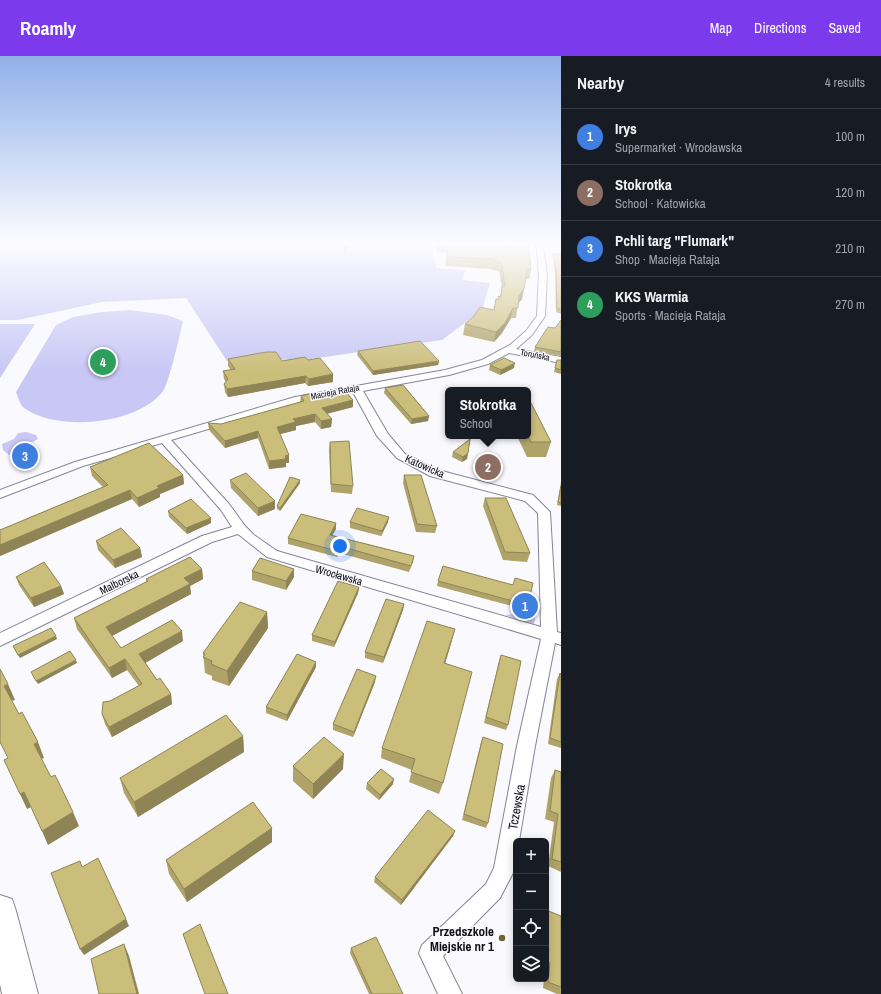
<!DOCTYPE html>
<html lang="en">
<head>
<meta charset="utf-8">
<style>
  body { margin:0; font-family:"Archivo Narrow",sans-serif; background:#242831; color:#f1f3f6 }
  .controls { position:absolute; right:12px; bottom:12px; display:grid; overflow:hidden; border-radius:6px; box-shadow:0 2px 10px #0003 }
  .controls button { width:36px; height:36px; display:grid; place-items:center; padding:0; border:0; border-bottom:1px solid #363941; background:#171b24; color:#f1f3f6; font:20px sans-serif }
  .you { position:absolute; left:340px; top:490px; width:14px; height:14px; margin:-10px; border:3px solid #fff; border-radius:50%; background:#1a73e8; box-shadow:0 0 0 6px #1a73e833 }
  .badge { display:grid; place-items:center; width:26px; height:26px; border-radius:50%; background:#7c3aed; color:#fff; font-size:13px; font-weight:700 }
  .pin { position:absolute; translate:-50% -50%; border:2px solid #fff; box-shadow:0 1px 4px #0006 }
  .popup { position:absolute; left:445px; top:331px; width:86px; height:52px; box-sizing:border-box; display:grid; place-content:center; border-radius:6px; background:#171b24; filter:drop-shadow(0 1px 3px #0005); font-size:13px; white-space:nowrap; color:#9ea1a6 }
  .popup b { font-size:15px; color:#f1f3f6 }
  .popup::after { content:''; position:absolute; left:50%; top:100%; margin-left:-8px; border:8px solid transparent; border-top-color:#171b24 }
  .list { margin:0; padding:0; list-style:none }
  h2 { display:flex; justify-content:space-between; align-items:center; height:52px; margin:0; padding:0 16px; font-size:17px }
  h2 small { font-size:13px; font-weight:400; color:#9ea1a6 }
  .list li { display:grid; grid-template-columns:26px 1fr auto; gap:12px; align-items:center; box-sizing:border-box; height:56px; padding:0 16px; border-top:1px solid #363941 }
  .list b { display:block; font-size:15px; white-space:nowrap }
  .list p { margin:0; font-size:13px; white-space:nowrap; color:#9ea1a6 }
  .list em { font-size:13px; font-style:normal; color:#9ea1a6 }
  .icon { flex:none; width:22px; height:22px; fill:none; stroke:currentColor; stroke-width:2; stroke-linecap:round; stroke-linejoin:round }
  .map { position:relative; flex:none; width:561px; height:938px; overflow:hidden }
  header { display:flex; align-items:center; gap:24px; box-sizing:border-box; height:56px; padding:0 20px; background:#7c3aed; color:#fff }
  header strong { font-size:19px }
  nav { display:flex; gap:22px; margin-inline-start:auto; font-size:14px }
  main { display:flex }
  aside { flex:1; background:#171b24 }
  .map>svg:first-child { display:block }
  .green { fill:#c8c7f5 }
  .lines { fill:none; stroke-linecap:round; stroke-linejoin:round }
  .minor-casing { stroke:#848499; stroke-width:2 }
  .primary-casing { stroke:#848499; stroke-width:2 }
  .minor { fill:#fff; fill-rule:evenodd }
  .primary { fill:#fff; fill-rule:evenodd }
  .wall { fill:#afa369 }
  .shaded-wall { fill:#8e8455 }
  .building { fill:#cbbd7a; stroke:#8e8455 }
  .poi-dot { fill:#706532; stroke:#f9f9fe; stroke-width:1.5 }
  .labels { text-anchor:middle; stroke-width:3; stroke-linejoin:round; paint-order:stroke }
  .far-street-label { font-size:9px; fill:#0e0e16; stroke:#f9f9fe }
  .street-label { font-size:11px; fill:#0e0e16; stroke:#f9f9fe }
  .near-street-label { font-size:13px; fill:#0e0e16; stroke:#f9f9fe }
  .near-poi-label { font-size:13px; font-weight:bold; fill:#0e0e16; stroke:#f9f9fe; text-anchor:end }
</style>
</head>
<body>
<header>
<strong>Roamly</strong>
<nav><a>Map</a><a>Directions</a><a>Saved</a></nav>
</header>
<main>
<div class="map">
<svg width="561" height="938" viewBox="0 0 561 938">
  <rect width="100%" height="100%" fill="#f9f9fe"/>
  <g class="green">
    <path d="M0,186H333V193L432,194L437,212L465,214L463,224L490,227L482,254L442,284L311,303L227,305L186,242L102,246L18,264H0Z"/>
    <path d="M130,254L167,259L183,265C180,278 169,327 163,335C138,369 57,376 24,352C20,349 18,341 16,336L56,269L73,261L102,256Z"/>
    <path d="M0,268H35L0,322Z"/>
    <path d="M26,376L36,379L38,383L31,387L29,393L9,399L3,394L2,388L14,383L18,377Z"/>
    <path d="M533,556L536,557L534,568L505,559Z"/>
  </g>
  <g class="lines">
    <g class="minor-casing">
      <path id="minor" d="M536,186H542L547,218L545,260L532,279L516,293L561,301V307L509,297L488,308L449,319L363,335L388,378L405,398L438,414L533,439L550,456L557,576L561,577V589L555,587L535,690L519,785H516L514,815L500,842L443,900L462,938H438L419,897L422,889L486,828L494,812L517,690L541,583L267,501L238,478L212,486L0,590V577L202,480L232,471L221,454L162,387L83,410L0,442V434L75,406L295,341L445,314L482,304L510,289L526,275L537,260L539,218ZM353,336L377,380L397,402L430,420L525,445L538,457L541,571L277,495L254,479L245,470L229,448L171,384L300,346Z"/>
    </g>
    <g class="primary-casing">
      <path id="primary" d="M0,839L12,843L16,855L38,938H2L0,928Z"/>
    </g>
    <use href="#minor" class="minor"/>
    <use href="#primary" class="primary"/>
  </g>
  <g class="wall">
    <path d="M343,186H391V191H348L345,198Z"/>
    <path d="M433,186H528L531,214L529,223H526L522,243L518,247L516,262H511L502,277L494,286L463,279L465,268L494,254L496,243H498V240H500L502,232L500,220L499,215L492,214V213L445,210L447,197L437,196Z"/>
    <path d="M553,197L561,198V258L556,256L555,218L553,201Z"/>
    <path d="M561,264V300L534,295L535,291L555,272Z"/>
    <path d="M358,295L439,305L438,309L373,319L357,299Z"/>
    <path d="M228,303L282,305L308,304L333,326L308,330L305,327L228,341L225,336L224,328L226,326L224,323L223,315L231,314L228,310Z"/>
    <path d="M557,304H561V318L554,316Z"/>
    <path d="M490,309L514,312L500,319L489,314Z"/>
    <path d="M385,332L429,360L428,365L411,368L384,337Z"/>
    <path d="M301,340L314,343L353,344V351L327,358L332,363L331,371L321,373L315,366L296,370V374L280,378L289,399V407H286V411L269,413L258,382L225,392L209,374L208,367L221,368L300,346Z"/>
    <path d="M517,380H528L551,386L546,401H527Z"/>
    <path d="M330,386L353,430L352,438L331,436L329,394Z"/>
    <path d="M453,396L468,397L467,403L462,406L452,401Z"/>
    <path d="M90,411L183,419L184,428L160,438V441L139,451L132,443L0,500V474L103,431L92,420Z"/>
    <path d="M404,419L437,470L435,477L416,476L403,427Z"/>
    <path d="M230,424L275,453L258,460L231,432Z"/>
    <path d="M561,426V450L557,449Z"/>
    <path d="M300,427L280,455L277,453V450Z"/>
    <path d="M485,442L530,497L527,506L503,504L483,450Z"/>
    <path d="M168,455L211,467L187,478L169,461Z"/>
    <path d="M350,466H388L381,480L350,472Z"/>
    <path d="M336,467V473L332,479L414,500L413,506L409,516L339,497L337,501L288,488V482Z"/>
    <path d="M96,485L140,492L142,501L115,512L98,494Z"/>
    <path d="M202,513L203,523L190,530L191,538L112,580L121,592L183,585L145,606L157,624L171,638L172,648L112,681L105,668L102,658L110,645L139,630L127,614L112,622L77,573L74,562L146,526V523Z"/>
    <path d="M294,513V521L286,534L252,524V515Z"/>
    <path d="M16,521L61,530L64,538L34,551L19,529Z"/>
    <path d="M438,525L528,549L527,554L437,530Z"/>
    <path d="M359,531L358,537L334,591L312,585V579Z"/>
    <path d="M404,548L403,554L383,607L365,602V596Z"/>
    <path d="M267,556L268,572L229,630L212,624V620L205,617L203,597Z"/>
    <path d="M452,584L445,607L443,727L439,738L409,726L412,714L381,702L382,692Z"/>
    <path d="M501,599L508,669L506,674L484,667L499,605Z"/>
    <path d="M316,611L287,665L266,657V651Z"/>
    <path d="M560,617L561,618V692L548,688L557,623Z"/>
    <path d="M375,626L353,681L333,674V668Z"/>
    <path d="M243,680L244,696L138,761L124,737L120,722Z"/>
    <path d="M483,681L488,767L486,772L462,764L481,686Z"/>
    <path d="M293,710L343,713L313,743L293,725Z"/>
    <path d="M555,714L561,716V816L548,810L554,766L545,763L551,722Z"/>
    <path d="M367,727L393,728L379,744L366,733Z"/>
    <path d="M272,772V786L187,846L169,818L166,804Z"/>
    <path d="M455,775L453,780L401,849L374,826L375,821Z"/>
    <path d="M546,854L561,860V938H557L543,932L544,923H546Z"/>
    <path d="M351,892L403,938H369L350,897Z"/>
  </g>
  <g class="shaded-wall">
    <path d="M349,186L348,191L345,198V192Z"/>
    <path d="M524,233L522,243L517,249L519,239Z"/>
    <path d="M513,252L511,262L502,277L494,286L496,276Z"/>
    <path d="M439,305L438,309L373,319V315Z"/>
    <path d="M515,307L514,312L500,319L501,314Z"/>
    <path d="M333,318V326L308,330L309,323Z"/>
    <path d="M306,320L305,327L228,341L227,333Z"/>
    <path d="M353,344V351L321,359L322,352Z"/>
    <path d="M315,358V366L296,370V374L277,379V371L293,363Z"/>
    <path d="M429,360L428,365L411,368L412,363Z"/>
    <path d="M332,363L331,371L321,373V365Z"/>
    <path d="M258,375V382L225,392V385Z"/>
    <path d="M468,397L467,403L462,406L463,401Z"/>
    <path d="M289,399V407H286V411L269,413V405L285,400Z"/>
    <path d="M183,419L184,428L160,438V441L139,451L137,442L157,430Z"/>
    <path d="M300,424V427L280,455V452Z"/>
    <path d="M130,434L132,443L0,500V489Z"/>
    <path d="M275,445V453L258,460V452Z"/>
    <path d="M389,461L388,466L381,480L382,475Z"/>
    <path d="M211,462V467L187,478L186,472Z"/>
    <path d="M336,467V473L329,485L330,479Z"/>
    <path d="M339,490V497L337,501V495Z"/>
    <path d="M140,492L142,501L115,512L113,504Z"/>
    <path d="M202,513L203,523L190,530L191,538L108,582L106,571L184,522Z"/>
    <path d="M294,513V521L286,534V525Z"/>
    <path d="M61,530L64,538L34,551L31,542Z"/>
    <path d="M359,531L358,537L334,591L335,586Z"/>
    <path d="M404,548L403,554L383,607L384,601Z"/>
    <path d="M267,556L268,572L229,630L227,615Z"/>
    <path d="M455,573L452,584L442,618L444,607Z"/>
    <path d="M182,575L183,585L142,609L139,598Z"/>
    <path d="M56,580L57,583L20,602L18,599Z"/>
    <path d="M125,603L127,614L112,622L109,612Z"/>
    <path d="M76,604L77,607L38,628L36,625Z"/>
    <path d="M316,606V611L287,665V659Z"/>
    <path d="M376,620L375,626L353,681L354,676Z"/>
    <path d="M8,628L15,644L11,645L4,630Z"/>
    <path d="M171,638L172,648L112,681L109,671Z"/>
    <path d="M243,680L244,696L138,761L134,746Z"/>
    <path d="M38,686L44,702L41,703L34,688Z"/>
    <path d="M344,698L343,713L313,743V728Z"/>
    <path d="M394,723L393,728L379,744L380,739Z"/>
    <path d="M24,736L31,751L27,753L20,738Z"/>
    <path d="M73,756L79,770L48,789L42,775Z"/>
    <path d="M272,772V786L187,846L184,833Z"/>
    <path d="M455,775L453,780L401,849L402,844Z"/>
    <path d="M126,863L129,870L84,899L80,893Z"/>
    <path d="M124,888L129,900L139,938H137Z"/>
  </g>
  <g class="building">
    <path d="M344,186H348L345,192Z"/>
    <path d="M438,186H528L531,214L527,213L524,233L519,239L518,252H513L505,267L496,276L465,268L474,260L480,251L494,254L496,243H499L498,240L501,241L502,230L505,231L502,210L500,206L494,205V203L447,201L448,188L438,187Z"/>
    <path d="M553,197L561,198V254L557,252L556,215Z"/>
    <path d="M561,264V296L535,291L548,271L555,272Z"/>
    <path d="M420,285L439,305L373,315L358,295Z"/>
    <path d="M266,296H276L282,305L305,301L308,304L320,302L333,318L309,323L306,320L227,333L224,328L228,323L223,315L235,313L228,303Z"/>
    <path d="M504,302L515,307L501,314L490,309Z"/>
    <path d="M557,304H561V314L555,312Z"/>
    <path d="M403,329L429,360L412,363L385,332Z"/>
    <rect x="506" y="333" width="18" height="1"/>
    <path d="M346,336L353,344L322,352L332,363L321,365L315,358L293,363L296,366L277,371L289,399L285,400L286,403L269,405L258,375L225,385L208,367L221,368L304,345L301,340L309,338L314,343Z"/>
    <path d="M528,341L551,386H531L528,380Z"/>
    <path d="M470,383L468,397L463,401L453,396Z"/>
    <path d="M349,385L353,430L331,428L330,386Z"/>
    <path d="M149,387L183,419L157,430L159,432L137,442L130,434L0,489V474L108,429L90,411Z"/>
    <path d="M246,417L275,445L258,452L230,424Z"/>
    <path d="M404,419H421L437,470L417,468Z"/>
    <path d="M290,421L300,424L280,452L277,450Z"/>
    <path d="M561,430V447L558,446Z"/>
    <path d="M485,442H506L530,497L505,496Z"/>
    <path d="M191,443L211,462L186,472L168,455Z"/>
    <path d="M357,452L389,461L382,475L350,466Z"/>
    <path d="M301,458L336,467L330,479L414,500L411,510L339,490L337,495L288,482Z"/>
    <path d="M121,472L140,492L113,504L96,485Z"/>
    <path d="M190,501L202,513L184,522L190,528L106,571L121,592L172,564L182,575L139,598L157,624L160,622L171,638L109,671L102,658L103,646L110,645L142,628L125,603L109,612L74,562L148,525L146,523Z"/>
    <path d="M260,502L294,513L286,525L252,515Z"/>
    <path d="M44,506L61,530L31,542L16,521Z"/>
    <path d="M443,510L513,529L515,522L533,527L528,549L438,525Z"/>
    <path d="M338,525L359,531L335,586L312,579Z"/>
    <path d="M386,543L404,548L384,601L365,596Z"/>
    <path d="M240,546L267,556L227,615L211,608L212,605L203,601L205,598L203,597Z"/>
    <path d="M427,565L455,573L444,607L472,616L443,727L411,716L415,703L382,692Z"/>
    <path d="M51,572L56,580L18,599L13,590Z"/>
    <path d="M70,595L76,604L36,625L31,616Z"/>
    <path d="M297,598L316,606L287,659L266,651Z"/>
    <path d="M501,599L521,605L508,669L486,661Z"/>
    <path d="M0,613L8,628L4,630L19,658L22,656L38,686L34,688L51,721L55,719L73,756L42,775L24,736L20,738L4,704L8,702L0,686Z"/>
    <path d="M357,613L376,620L354,676L333,668Z"/>
    <path d="M560,617L561,618V686L550,682Z"/>
    <path d="M226,659L243,680L134,746L120,722Z"/>
    <path d="M324,681L344,698L313,728L293,710Z"/>
    <path d="M483,681L503,688L488,767L464,758Z"/>
    <path d="M381,713L394,723L380,739L367,727Z"/>
    <path d="M555,714L561,716V806L552,803L558,758L550,755Z"/>
    <path d="M253,746L272,772L184,833L166,804Z"/>
    <path d="M428,754L455,775L402,844L375,821Z"/>
    <path d="M98,802L126,863L80,893L51,817L80,805L82,811Z"/>
    <path d="M546,854L561,860V931L548,926L550,907L546,905Z"/>
    <path d="M200,868L228,938H205L183,878Z"/>
    <path d="M376,881L403,938H372L351,892Z"/>
    <path d="M124,888L137,938H99L91,903Z"/>
  </g>
  <linearGradient id="sky" x2="0" y2="1"><stop stop-color="#91b1e9"/><stop offset="0.59" stop-color="#fcfcff"/><stop offset="1" stop-color="#fcfcff" stop-opacity="0"/></linearGradient>
  <rect width="561" height="317" fill="url(#sky)"/>
  <circle class="poi-dot" cx="502" cy="882" r="4"/>
  <g class="labels">
    <g class="far-street-label">
      <text transform="translate(535 299) rotate(11)" y="3">Toruńska</text>
      <text transform="translate(335 336) rotate(-11)" y="3">Macieja Rataja</text>
    </g>
    <g class="street-label">
      <text transform="translate(425 410) rotate(24)" y="4">Katowicka</text>
      <text transform="translate(339 519) rotate(16)" y="4">Wrocławska</text>
      <text transform="translate(119 526) rotate(-26)" y="4">Malborska</text>
    </g>
    <g class="near-street-label">
      <text transform="translate(516 751) rotate(-80)" y="5">Tczewska</text>
    </g>
    <g class="near-poi-label">
      <text x="494" y="880">Przedszkole<tspan x="494" dy="15">Miejskie nr 1</tspan></text>
    </g>
  </g>
</svg>
<div class="controls">
<button>+</button>
<button>−</button>
<button><svg class="icon" aria-label="locate" viewBox="0 0 24 24"><circle cx="12" cy="12" r="6"/><path d="M12 2v4M12 18v4M2 12h4M18 12h4"/></svg></button>
<button><svg class="icon" aria-label="layers" viewBox="0 0 24 24"><path d="M12 4l9 5-9 5-9-5zM3 14l9 5 9-5"/></svg></button>
</div>
<div class="you"></div>
<div class="pin badge" style="left:525px;top:550px;background:#3f7fe0">1</div>
<div class="pin badge" style="left:488px;top:411px;background:#8d6e63">2</div>
<div class="popup"><b>Stokrotka</b>School</div>
<div class="pin badge" style="left:25px;top:400px;background:#3f7fe0">3</div>
<div class="pin badge" style="left:103px;top:306px;background:#2e9e5b">4</div>
</div>
<aside>
<h2>Nearby<small>4 results</small></h2>
<ul class="list">
<li><span class="badge" style="background:#3f7fe0">1</span><div><b>Irys</b><p>Supermarket · Wrocławska</p></div><em>100 m</em></li>
<li><span class="badge" style="background:#8d6e63">2</span><div><b>Stokrotka</b><p>School · Katowicka</p></div><em>120 m</em></li>
<li><span class="badge" style="background:#3f7fe0">3</span><div><b>Pchli targ &quot;Flumark&quot;</b><p>Shop · Macieja Rataja</p></div><em>210 m</em></li>
<li><span class="badge" style="background:#2e9e5b">4</span><div><b>KKS Warmia</b><p>Sports · Macieja Rataja</p></div><em>270 m</em></li>
</ul>
</aside>
</main>
</body>
</html>
